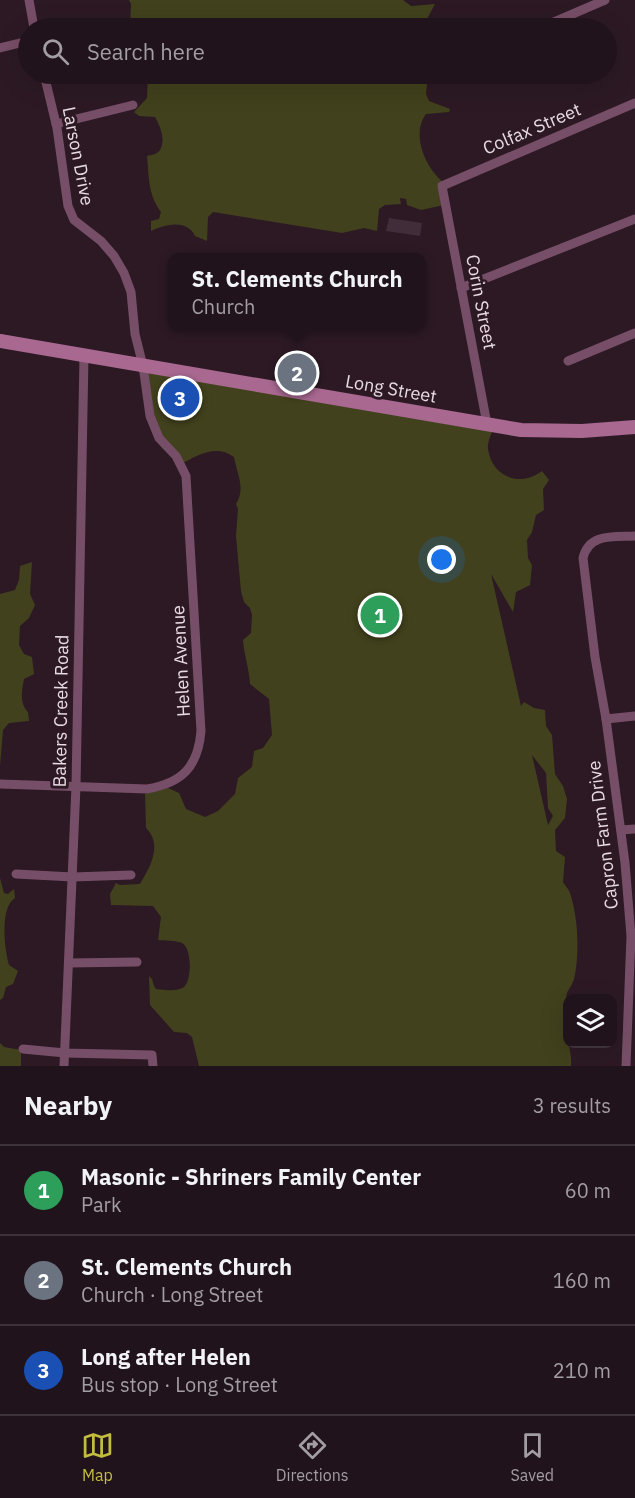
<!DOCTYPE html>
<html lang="en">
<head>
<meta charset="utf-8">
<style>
  body { margin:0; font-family:"IBM Plex Sans",sans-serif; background:#2d2028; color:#f1f3f6 }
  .controls { position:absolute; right:18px; bottom:18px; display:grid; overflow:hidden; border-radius:12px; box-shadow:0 6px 24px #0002 }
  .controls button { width:54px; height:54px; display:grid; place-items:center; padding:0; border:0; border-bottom:2px solid #3e323a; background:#21131b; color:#f1f3f6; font:30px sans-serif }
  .you { position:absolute; left:442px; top:560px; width:21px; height:21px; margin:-15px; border:4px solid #fff; border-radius:50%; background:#1a73e8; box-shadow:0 0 0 9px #1a73e833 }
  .badge { display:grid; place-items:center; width:39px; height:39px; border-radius:50%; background:#c2bd3f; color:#fff; font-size:20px; font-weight:700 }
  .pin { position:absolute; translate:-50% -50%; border:3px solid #fff; box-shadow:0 2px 6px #0006 }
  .popup { position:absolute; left:168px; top:253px; width:258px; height:78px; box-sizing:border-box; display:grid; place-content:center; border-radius:12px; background:#21131b; filter:drop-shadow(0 2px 4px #0005); font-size:20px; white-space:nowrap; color:#a29ea3 }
  .popup b { font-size:22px; color:#f1f3f6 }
  .popup::after { content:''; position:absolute; left:50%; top:100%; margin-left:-12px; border:12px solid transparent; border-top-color:#21131b }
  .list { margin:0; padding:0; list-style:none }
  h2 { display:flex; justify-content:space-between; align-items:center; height:78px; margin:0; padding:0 24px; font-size:26px }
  h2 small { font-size:20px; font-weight:400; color:#a29ea3 }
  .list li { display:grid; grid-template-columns:39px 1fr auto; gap:18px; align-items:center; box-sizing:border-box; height:90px; padding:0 24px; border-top:2px solid #3e323a }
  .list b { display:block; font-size:22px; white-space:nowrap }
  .list p { margin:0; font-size:20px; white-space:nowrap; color:#a29ea3 }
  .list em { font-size:20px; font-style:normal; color:#a29ea3 }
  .icon { flex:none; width:33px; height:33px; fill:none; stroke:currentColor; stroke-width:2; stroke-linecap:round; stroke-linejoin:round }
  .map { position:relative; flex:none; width:635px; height:1066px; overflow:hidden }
  .search { position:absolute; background:#21131b; box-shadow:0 6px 24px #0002; left:18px; right:18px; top:18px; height:66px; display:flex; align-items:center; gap:15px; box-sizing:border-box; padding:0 21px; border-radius:33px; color:#a29ea3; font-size:22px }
  .sheet { height:348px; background:#21131b }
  nav { display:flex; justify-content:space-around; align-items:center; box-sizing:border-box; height:84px; border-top:2px solid #3e323a; background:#21131b; font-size:16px; color:#a29ea3 }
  nav a { display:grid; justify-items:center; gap:3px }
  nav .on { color:#c2bd3f }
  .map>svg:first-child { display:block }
  .green { fill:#42411d; fill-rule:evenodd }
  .building { fill:#412d39 }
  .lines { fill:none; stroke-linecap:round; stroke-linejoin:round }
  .street { stroke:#774e67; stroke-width:9 }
  .secondary { stroke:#a86890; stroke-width:14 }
  .labels { text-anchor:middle; stroke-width:6; stroke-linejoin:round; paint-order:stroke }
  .street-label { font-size:18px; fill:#e9dbe3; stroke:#2c1924 }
</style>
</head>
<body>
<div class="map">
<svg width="635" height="1066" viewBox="0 0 635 1066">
  <rect width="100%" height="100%" fill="#2c1924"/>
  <g class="green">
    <path d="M129,0H403L411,6L435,4L427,19L426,28H130L131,4Z"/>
    <path d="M148,74H430L428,75L426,94L429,101L450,109L449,112L426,114C411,134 425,167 443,182L444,205L421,210L407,205L406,199L400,198L401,204L385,205L379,209L377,231L364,228L342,233L213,212L208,217L207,241L195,236C187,219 165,224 151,231V221L159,219L161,212C148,195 149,177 147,156C151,155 158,154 160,150C166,139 160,126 155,117L139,116L134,112L147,98Z"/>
    <path d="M144,367L494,426C492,433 487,442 488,449C492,477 520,488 542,471L549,480L543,489L544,510L536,515L532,532L527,540L528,558L532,565L530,585L516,592L513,612L491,574L521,706L524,702L534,708L545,710L546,726L552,735L555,774L563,786L567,799L565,818L555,830L556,851L565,857L563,882C565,886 569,889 570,893C578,917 580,954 574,979C572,987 566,990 566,999C566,1013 565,1027 568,1040C569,1048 572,1056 571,1066H199L192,1037L187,1033L174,1032L150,1005L149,976L152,979L154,986L156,989C165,990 177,992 184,987C192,980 192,948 182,943C175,940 165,941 158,940L161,917L153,906L111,905L110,894L116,883L120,885L140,884C150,867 163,845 146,828L145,794L168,788L179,793L186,809L205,817L218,811L235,794L238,778L252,767L254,751L263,748L272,735L269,699L250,684C249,668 244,655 243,640L251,633L252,615L250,608L244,602L241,591L236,536L238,509L236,504C246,488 237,474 234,457C216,444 198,455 181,464L162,448L156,439ZM532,755L546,773L548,808L553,816L548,825Z"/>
    <path d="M32,562L30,594L35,605L29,618L20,626L19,645L24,654L32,657L34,674L24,679C22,690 19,703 28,712L29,721L9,723L3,730L0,766V594L15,590L19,580L20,566Z"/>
    <path d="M0,878L4,893L8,894L14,889L15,898C0,907 4,947 9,965L18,971L13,984L6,987L3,998L0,1000Z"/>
    <path d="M0,1043L4,1047L21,1050V1066H0Z"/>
  </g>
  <path class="building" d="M389,218L422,223L420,236L386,231Z"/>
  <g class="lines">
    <g class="street">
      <path d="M29,0L34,28"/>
      <path d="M540,28L605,0"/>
      <path d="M0,48L28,41"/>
      <path d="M419,79L431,74"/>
      <path d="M56,124L133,105"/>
      <path d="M461,288L635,219"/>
      <path d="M568,361L635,333"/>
      <path d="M487,424L442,186L635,103"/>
      <path d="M606,719L635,716"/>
      <path d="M0,784L147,789C182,783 198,767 201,731L186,476L176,456L159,438L150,416L143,366L135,334L131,292L124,273L114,256L101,241L74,220L68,206L57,128L44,74"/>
      <path d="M621,830L635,829"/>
      <path d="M16,874L73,877L131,875"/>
      <path d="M69,963L137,962"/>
      <path d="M23,1049L65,1053L152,1055L153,1066"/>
      <path d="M64,1066L76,786L84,356"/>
      <path d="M626,1066L631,936L625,863L606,719L595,657L583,558C589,533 613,537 635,536"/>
    </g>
    <path class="secondary" d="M0,341L521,430L582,431L635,427"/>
  </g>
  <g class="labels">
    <g class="street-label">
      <text transform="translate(532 129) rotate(-23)" y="6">Colfax Street</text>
      <text transform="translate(78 156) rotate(79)" y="6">Larson Drive</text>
      <text transform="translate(481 302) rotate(79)" y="6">Corin Street</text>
      <text transform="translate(391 389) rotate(10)" y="6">Long Street</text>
      <text transform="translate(181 661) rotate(-93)" y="6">Helen Avenue</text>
      <text transform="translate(61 711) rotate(-89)" y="6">Bakers Creek Road</text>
      <text transform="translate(603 835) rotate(-97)" y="6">Capron Farm Drive</text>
    </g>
  </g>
</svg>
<div class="controls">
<button><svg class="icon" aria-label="layers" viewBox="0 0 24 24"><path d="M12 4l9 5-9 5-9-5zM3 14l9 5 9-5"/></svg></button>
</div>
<div class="you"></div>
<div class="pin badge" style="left:380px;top:615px;background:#2e9e5b">1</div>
<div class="pin badge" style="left:297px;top:373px;background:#6b7280">2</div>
<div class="popup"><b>St. Clements Church</b>Church</div>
<div class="pin badge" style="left:180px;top:398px;background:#1a4fb4">3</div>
<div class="search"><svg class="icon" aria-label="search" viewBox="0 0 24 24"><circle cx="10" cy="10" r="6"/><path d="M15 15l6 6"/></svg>Search here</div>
</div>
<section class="sheet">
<h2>Nearby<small>3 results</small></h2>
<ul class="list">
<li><span class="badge" style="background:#2e9e5b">1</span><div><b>Masonic - Shriners Family Center</b><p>Park</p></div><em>60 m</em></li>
<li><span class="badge" style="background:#6b7280">2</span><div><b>St. Clements Church</b><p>Church · Long Street</p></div><em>160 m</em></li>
<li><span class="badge" style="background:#1a4fb4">3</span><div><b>Long after Helen</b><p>Bus stop · Long Street</p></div><em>210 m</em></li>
</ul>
</section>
<nav>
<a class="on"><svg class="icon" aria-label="map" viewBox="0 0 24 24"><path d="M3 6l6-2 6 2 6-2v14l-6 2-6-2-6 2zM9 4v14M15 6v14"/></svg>Map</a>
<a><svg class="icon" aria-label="directions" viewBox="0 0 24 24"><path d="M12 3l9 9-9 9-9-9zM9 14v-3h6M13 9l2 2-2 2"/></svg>Directions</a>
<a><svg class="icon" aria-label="saved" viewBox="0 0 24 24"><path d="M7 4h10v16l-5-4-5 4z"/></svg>Saved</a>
</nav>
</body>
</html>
